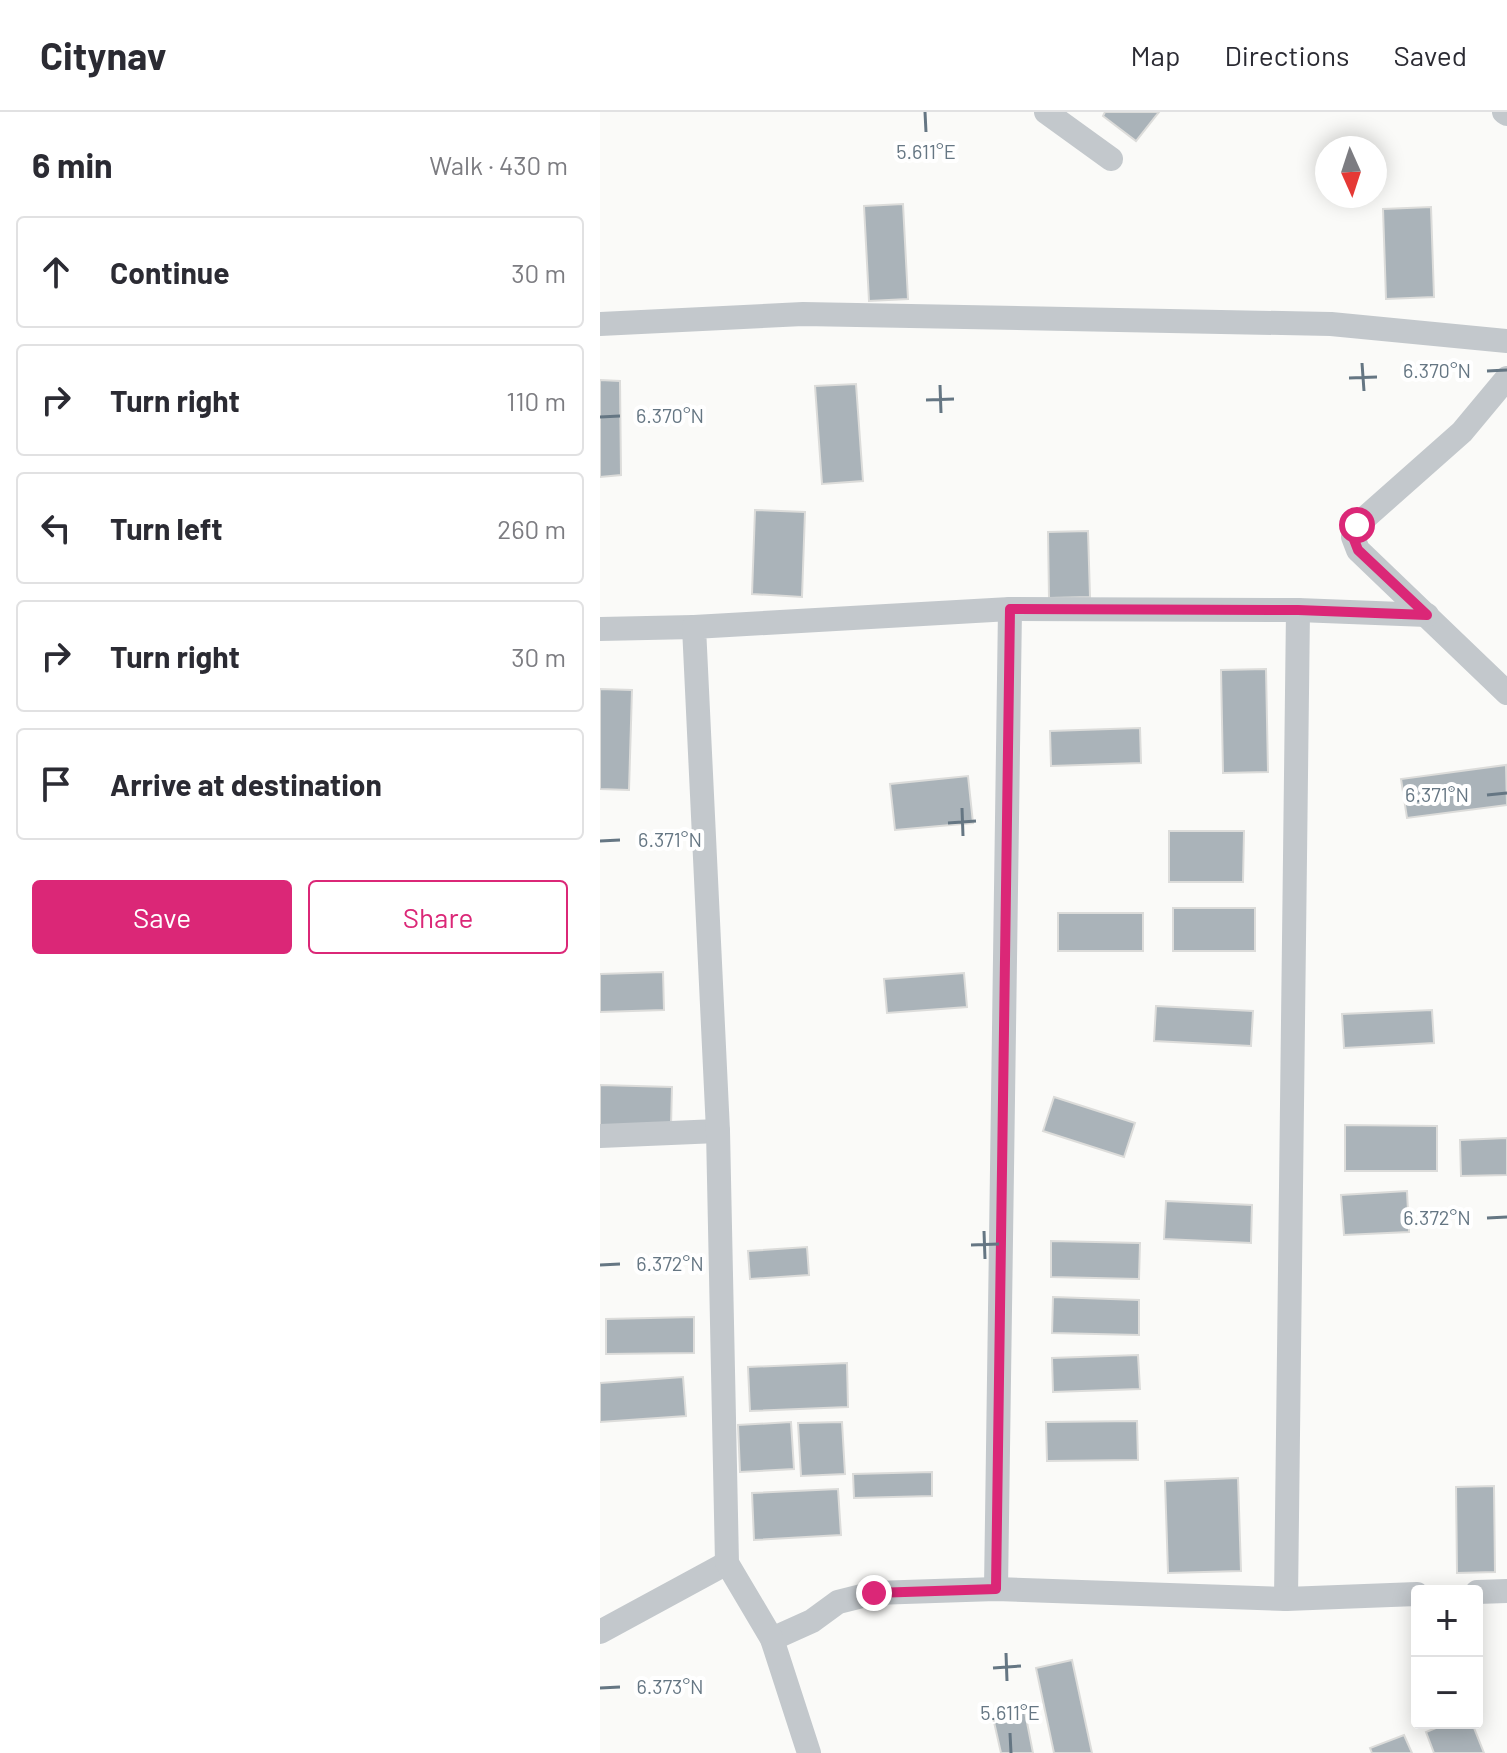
<!DOCTYPE html>
<html lang="en">
<head>
<meta charset="utf-8">
<style>
  body { margin:0; font-family:Barlow,sans-serif; background:#f2f2f3; color:#2b2b33 }
  .controls { position:absolute; right:24px; bottom:24px; display:grid; overflow:hidden; border-radius:8px; box-shadow:0 4px 20px #0003 }
  .controls button { width:72px; height:72px; display:grid; place-items:center; padding:0; border:0; border-bottom:2px solid #e1e1e2; background:#fff; color:#2b2b33; font:40px sans-serif }
  .compass { position:absolute; left:715px; top:24px; width:72px; height:72px; border-radius:50%; background:#fff; box-shadow:0 4px 20px #0003; rotate:177deg }
  .stop { position:absolute; width:24px; height:24px; margin:-18px; border:6px solid #db2777; border-radius:50%; background:#fff }
  .stop.end { background:#db2777; border-color:#fff; box-shadow:0 2px 8px #0008 }
  .list { margin:0; padding:0; list-style:none }
  h2 { display:flex; justify-content:space-between; align-items:center; height:104px; margin:0; padding:0 32px; font-size:34px }
  h2 small { font-size:26px; font-weight:400; color:#7c7c81 }
  .list li { display:grid; grid-template-columns:52px 1fr auto; gap:24px; align-items:center; box-sizing:border-box; height:112px; margin:0 16px 16px; padding:0 16px; border:2px solid #e1e1e2; border-radius:8px }
  .list b { display:block; font-size:30px; white-space:nowrap }
  .list em { font-size:26px; font-style:normal; color:#7c7c81 }
  .actions { display:flex; gap:16px; padding:24px 32px }
  .actions a { flex:1; padding:18px 0; border:2px solid #db2777; border-radius:8px; text-align:center; font-size:28px; color:#db2777 }
  .actions .main { background:#db2777; color:#fff }
  .icon { flex:none; width:44px; height:44px; fill:none; stroke:currentColor; stroke-width:2; stroke-linecap:round; stroke-linejoin:round }
  .map { position:relative; flex:none; width:907px; height:1641px; overflow:hidden }
  header { display:flex; align-items:center; gap:48px; box-sizing:border-box; height:112px; padding:0 40px; background:#fff; border-bottom:2px solid #e1e1e2 }
  header strong { font-size:38px }
  nav { display:flex; gap:44px; margin-inline-start:auto; font-size:28px }
  main { display:flex }
  aside { flex:1; background:#fff }
  .map>svg:first-child { display:block }
  .building { fill:#aab3b9; stroke:#dcdcda; stroke-width:2 }
  .lines { fill:none; stroke-linecap:round; stroke-linejoin:round }
  .street { stroke:#c3c8cc; stroke-width:24 }
  .route { stroke:#db2777; stroke-width:10 }
  .ticks { fill:none; stroke:#657683; stroke-width:3 }
  .ticks-label { font-size:20px; text-anchor:middle; fill:#657683; stroke:#fff; stroke-width:8; stroke-linejoin:round; paint-order:stroke }
</style>
</head>
<body>
<header>
<strong>Citynav</strong>
<nav><a>Map</a><a>Directions</a><a>Saved</a></nav>
</header>
<main>
<aside>
<h2>6 min<small>Walk · 430 m</small></h2>
<ul class="list">
<li><svg class="icon" aria-label="ahead" viewBox="0 0 24 24"><path d="M12 20V5M6 11l6-6 6 6"/></svg><div><b>Continue</b></div><em>30 m</em></li>
<li><svg class="icon" aria-label="right" viewBox="0 0 24 24"><path d="M7 20v-9h11M14 6l5 5-5 5"/></svg><div><b>Turn right</b></div><em>110 m</em></li>
<li><svg class="icon" aria-label="left" viewBox="0 0 24 24"><path d="M17 20v-9H6M10 6l-5 5 5 5"/></svg><div><b>Turn left</b></div><em>260 m</em></li>
<li><svg class="icon" aria-label="right" viewBox="0 0 24 24"><path d="M7 20v-9h11M14 6l5 5-5 5"/></svg><div><b>Turn right</b></div><em>30 m</em></li>
<li><svg class="icon" aria-label="arrive" viewBox="0 0 24 24"><path d="M6 21V4h12l-3 4 3 4H6"/></svg><div><b>Arrive at destination</b></div></li>
</ul>
<div class="actions"><a class="main">Save</a><a>Share</a></div>
</aside>
<div class="map">
<svg width="907" height="1641" viewBox="0 0 907 1641">
  <rect width="100%" height="100%" fill="#fafaf8"/>
  <g class="building">
    <path d="M505,0H559L536,29L503,4Z"/>
    <path d="M303,92L308,187L269,189L264,94Z"/>
    <path d="M831,95L834,185L786,187L783,97Z"/>
    <path d="M0,268L20,269L21,363L0,365Z"/>
    <path d="M256,272L263,369L222,372L215,274Z"/>
    <path d="M155,398L205,400L202,485L152,482Z"/>
    <path d="M488,419L490,485L449,486L448,420Z"/>
    <path d="M666,557L668,660L623,661L621,558Z"/>
    <path d="M0,577L32,578L29,678L0,677Z"/>
    <path d="M540,616L541,651L451,654L450,619Z"/>
    <path d="M906,653L907,693L807,706L801,667Z"/>
    <path d="M368,664L373,711L295,718L290,672Z"/>
    <path d="M569,719H644L643,770H569Z"/>
    <rect x="573" y="796" width="82" height="43"/>
    <rect x="458" y="801" width="85" height="38"/>
    <path d="M63,860L64,898L0,900V862Z"/>
    <path d="M364,861L367,895L287,901L284,867Z"/>
    <path d="M556,894L653,899L651,934L554,929Z"/>
    <path d="M832,898L834,931L744,936L742,902Z"/>
    <path d="M0,973L72,975L71,1015L0,1013Z"/>
    <path d="M454,985L535,1011L524,1045L443,1019Z"/>
    <path d="M745,1013L837,1014V1059H745Z"/>
    <path d="M907,1026V1063L861,1064L860,1028Z"/>
    <path d="M807,1079L809,1120L744,1123L741,1083Z"/>
    <path d="M566,1089L652,1093L651,1131L564,1127Z"/>
    <path d="M451,1129L540,1131L539,1167L451,1165Z"/>
    <path d="M207,1135L209,1163L150,1167L148,1139Z"/>
    <path d="M453,1185L539,1188V1223L452,1221Z"/>
    <path d="M94,1205V1241L6,1242V1207Z"/>
    <path d="M538,1243L540,1277L453,1280L452,1246Z"/>
    <path d="M247,1251L248,1295L150,1299L148,1255Z"/>
    <path d="M83,1265L86,1304L0,1310V1271Z"/>
    <path d="M537,1309L538,1348L447,1349L446,1310Z"/>
    <path d="M191,1310L194,1357L140,1360L138,1313Z"/>
    <path d="M242,1310L245,1362L201,1364L198,1311Z"/>
    <path d="M332,1360V1384L254,1386L253,1362Z"/>
    <path d="M638,1366L641,1459L568,1461L565,1369Z"/>
    <path d="M894,1374L895,1460L857,1461L856,1375Z"/>
    <path d="M238,1377L241,1423L154,1428L152,1381Z"/>
    <path d="M472,1548L492,1641H454L436,1556Z"/>
    <path d="M424,1595L433,1641H401L392,1601Z"/>
    <path d="M848,1611H872L884,1641H834L826,1620Z"/>
    <path d="M804,1623L812,1641H772L770,1636Z"/>
  </g>
  <g class="lines">
    <g class="street">
      <path d="M446,0L511,47"/>
      <path d="M904,0L907,2"/>
      <path d="M0,212L203,202L731,212L907,229"/>
      <path d="M907,266L862,320L757,413L753,425L758,438L907,581"/>
      <path d="M0,517L94,515"/>
      <path d="M0,1024L118,1019"/>
      <path d="M396,1477L410,497"/>
      <path d="M877,1480L907,1479"/>
      <path d="M686,1487L698,498L827,503"/>
      <path d="M0,1520L127,1451"/>
      <path d="M172,1527L212,1509L238,1490L274,1481L396,1477L686,1487L817,1482"/>
      <path d="M209,1641L172,1527L127,1451L118,1019L94,515L410,497L698,498"/>
    </g>
  </g>
  <g class="lines">
    <path class="route" d="M274,1481L396,1477L410,497L698,498L827,503L758,438L753,425L757,413"/>
  </g>
  <path class="ticks" d="M325,0L326,20M762,251L764,279M887,259L907,258M749,266L777,265M340,273L341,301M326,288L354,287M0,305L20,304M887,683L907,681M362,696L363,724M348,711L376,709M0,729L20,728M887,1106L907,1105M384,1119L385,1147M371,1133L399,1132M0,1153L20,1152M406,1541L407,1569M393,1556L421,1554M0,1576L20,1575M410,1621L411,1641"/>
  <g class="ticks-label">
    <text x="326" y="47">5.611°E</text>
    <text x="837" y="266">6.370°N</text>
    <text x="70" y="311">6.370°N</text>
    <text x="837" y="690">6.371°N</text>
    <text x="70" y="735">6.371°N</text>
    <text x="837" y="1113">6.372°N</text>
    <text x="70" y="1159">6.372°N</text>
    <text x="70" y="1582">6.373°N</text>
    <text x="410" y="1608">5.611°E</text>
  </g>
</svg>
<div class="controls">
<button>+</button>
<button>−</button>
</div>
<svg class="compass" viewBox="-18 -18 36 36"><path d="M0-13l5 13h-10z" fill="#e53935"/><path d="M0 13l5-13h-10z" fill="#7c7c81"/></svg>
<div class="stop" style="left:757px;top:413px"></div>
<div class="stop end" style="left:274px;top:1481px"></div>
</div>
</main>
</body>
</html>
